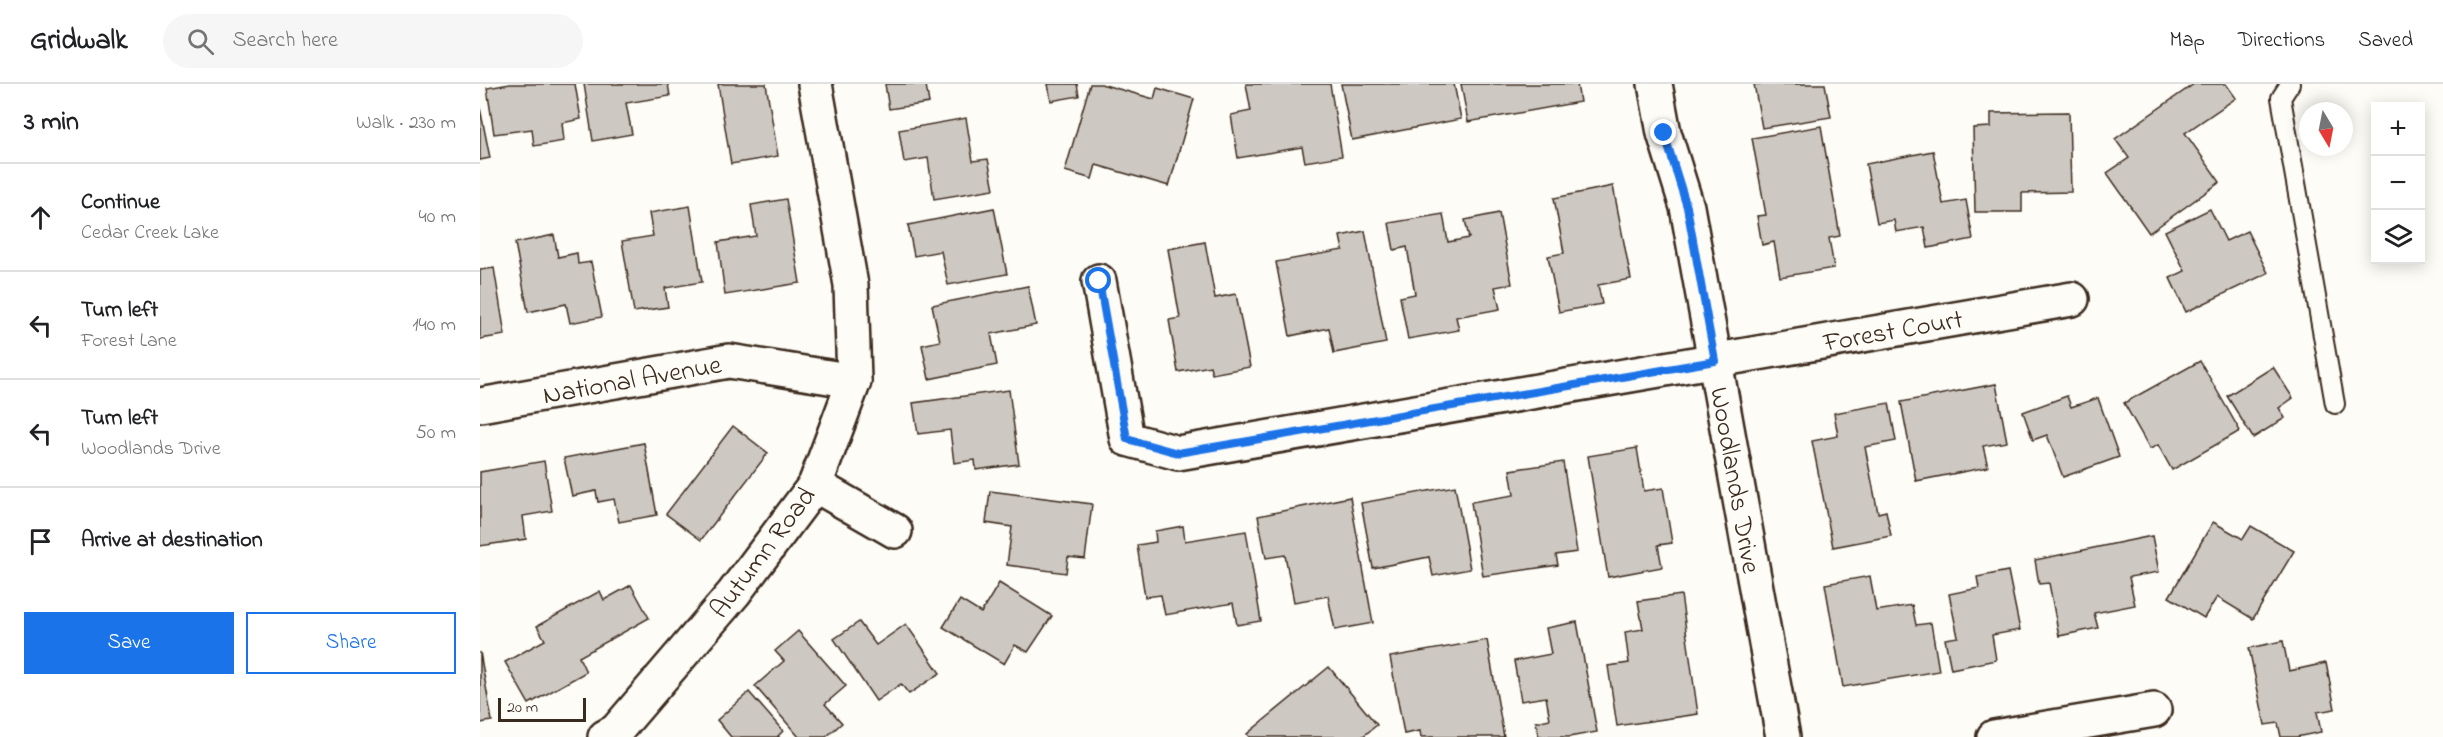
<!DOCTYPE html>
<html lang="en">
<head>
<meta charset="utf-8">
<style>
  body { margin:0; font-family:"Indie Flower",sans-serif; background:#f6f6f6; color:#202124 }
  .controls { position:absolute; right:18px; top:18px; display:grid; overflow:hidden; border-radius:0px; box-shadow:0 3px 15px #0003 }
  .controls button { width:54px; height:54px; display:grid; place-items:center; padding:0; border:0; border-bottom:2px solid #e0e0e0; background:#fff; color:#202124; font:30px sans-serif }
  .compass { position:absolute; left:1819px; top:18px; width:54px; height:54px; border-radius:50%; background:#fff; box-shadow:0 3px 15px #0003; rotate:170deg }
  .scale { position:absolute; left:18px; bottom:15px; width:88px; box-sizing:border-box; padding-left:6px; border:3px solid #3b2a1e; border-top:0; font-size:16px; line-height:21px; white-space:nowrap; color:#3b2a1e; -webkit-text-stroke:4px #fdfcf7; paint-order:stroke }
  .stop { position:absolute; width:18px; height:18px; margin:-14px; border:4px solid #1a73e8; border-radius:50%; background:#fff }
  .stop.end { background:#1a73e8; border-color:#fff; box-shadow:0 2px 6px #0008 }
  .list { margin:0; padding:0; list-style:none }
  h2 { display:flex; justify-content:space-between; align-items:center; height:78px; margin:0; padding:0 24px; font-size:26px }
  h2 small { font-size:20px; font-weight:400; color:#757577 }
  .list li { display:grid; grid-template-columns:39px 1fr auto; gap:18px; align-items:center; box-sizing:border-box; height:108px; padding:0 24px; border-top:2px solid #e0e0e0 }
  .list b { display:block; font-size:22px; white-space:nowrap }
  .list p { margin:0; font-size:20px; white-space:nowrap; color:#757577 }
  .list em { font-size:20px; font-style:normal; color:#757577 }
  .actions { display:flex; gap:12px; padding:18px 24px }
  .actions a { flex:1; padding:14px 0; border:2px solid #1a73e8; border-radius:0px; text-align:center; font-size:21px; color:#1a73e8 }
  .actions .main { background:#1a73e8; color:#fff }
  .icon { flex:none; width:33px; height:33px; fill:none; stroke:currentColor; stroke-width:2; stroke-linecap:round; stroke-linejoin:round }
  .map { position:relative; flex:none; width:1963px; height:653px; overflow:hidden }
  header { display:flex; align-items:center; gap:36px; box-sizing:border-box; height:84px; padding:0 30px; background:#fff; border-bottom:2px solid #e0e0e0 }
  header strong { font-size:28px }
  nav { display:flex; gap:33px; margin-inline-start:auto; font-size:21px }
  .search { width:420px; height:54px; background:#f6f6f6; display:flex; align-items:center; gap:15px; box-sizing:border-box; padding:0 21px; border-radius:33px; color:#757577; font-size:22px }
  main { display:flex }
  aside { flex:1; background:#fff }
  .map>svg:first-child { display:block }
  .building { fill:#cdc8c2; stroke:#3b2a1e; stroke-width:1.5 }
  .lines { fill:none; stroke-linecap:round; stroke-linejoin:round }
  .service-casing { stroke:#3b2a1e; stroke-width:22 }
  .minor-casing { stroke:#3b2a1e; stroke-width:38 }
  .service { stroke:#fdfcf7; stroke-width:18 }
  .minor { stroke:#fdfcf7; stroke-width:33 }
  .route { stroke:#1a73e8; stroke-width:8 }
  .labels { text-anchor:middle; stroke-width:5; stroke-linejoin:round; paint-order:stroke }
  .street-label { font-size:27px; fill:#3b2a1e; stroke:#fdfcf7 }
</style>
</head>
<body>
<header>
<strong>Gridwalk</strong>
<div class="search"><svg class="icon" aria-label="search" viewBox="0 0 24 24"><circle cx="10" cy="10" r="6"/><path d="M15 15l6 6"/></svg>Search here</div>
<nav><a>Map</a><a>Directions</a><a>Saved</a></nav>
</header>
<main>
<aside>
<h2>3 min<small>Walk · 230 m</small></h2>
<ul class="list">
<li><svg class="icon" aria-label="ahead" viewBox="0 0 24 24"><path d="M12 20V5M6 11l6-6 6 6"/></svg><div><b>Continue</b><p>Cedar Creek Lake</p></div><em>40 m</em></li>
<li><svg class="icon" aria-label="left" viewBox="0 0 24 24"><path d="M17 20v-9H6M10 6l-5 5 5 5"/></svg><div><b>Turn left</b><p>Forest Lane</p></div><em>140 m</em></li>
<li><svg class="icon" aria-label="left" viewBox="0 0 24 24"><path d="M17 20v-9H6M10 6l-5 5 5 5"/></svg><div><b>Turn left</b><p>Woodlands Drive</p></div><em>50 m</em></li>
<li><svg class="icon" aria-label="arrive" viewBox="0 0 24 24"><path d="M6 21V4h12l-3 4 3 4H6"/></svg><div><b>Arrive at destination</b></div></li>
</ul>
<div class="actions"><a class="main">Save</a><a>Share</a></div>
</aside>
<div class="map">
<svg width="1963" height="653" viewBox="0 0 1963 653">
  <rect width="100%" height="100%" fill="#fdfcf7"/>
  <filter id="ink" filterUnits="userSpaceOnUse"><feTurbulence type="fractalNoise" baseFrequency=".0167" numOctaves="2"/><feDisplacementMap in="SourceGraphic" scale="12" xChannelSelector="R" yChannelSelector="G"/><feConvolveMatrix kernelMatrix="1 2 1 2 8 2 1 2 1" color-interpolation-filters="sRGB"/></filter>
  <g filter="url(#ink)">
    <g class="building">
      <path d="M30,0H95L101,35L82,39L84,57L54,62L52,45L14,50L7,4Z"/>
      <path d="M104,0H188L190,12L146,19L152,50L113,57Z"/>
      <path d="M238,0H286L298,72L251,80Z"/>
      <path d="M405,0H452L446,1L449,19L409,25Z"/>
      <path d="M568,0H597L599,12L571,17Z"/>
      <path d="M610,0H621L674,15L677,4L714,15L689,102L616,81L612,95L585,87Z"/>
      <path d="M766,0H850L862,72L825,78L822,63L758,74L751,31L771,27Z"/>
      <path d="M861,0H974L981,35L872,56Z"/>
      <path d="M981,0H1097L1100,18L988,38Z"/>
      <path d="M1274,0H1345L1351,33L1282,44Z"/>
      <path d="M1714,0H1746L1756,14L1705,49L1740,98L1669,149L1627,89L1649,74L1635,55Z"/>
      <path d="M0,24L10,74L0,76Z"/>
      <path d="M1589,28L1591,108L1542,109V128H1495L1493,44L1511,43V29Z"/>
      <path d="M486,34L493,77L508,75L514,105L454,115L448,74L424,78L419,46Z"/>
      <path d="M1341,42L1360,152L1349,154L1354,184L1300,193L1294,158L1282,161L1277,132L1286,131L1272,54Z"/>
      <path d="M1453,67L1463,120L1486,116L1493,155L1448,164L1444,143L1416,148L1414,136L1397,139L1386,80Z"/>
      <path d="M1133,102L1151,195L1118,201L1122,220L1079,228L1068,172L1084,169L1074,114Z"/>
      <path d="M306,115L320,199L245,211L238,158L276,152L271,121Z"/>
      <path d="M210,122L222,198L185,204L188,223L154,228L142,157L173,152L169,129Z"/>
      <path d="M514,124L527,190L468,201L461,167L434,172L428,141Z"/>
      <path d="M1730,125L1746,157L1767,147L1788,189L1706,228L1690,194L1705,187L1685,147Z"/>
      <path d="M1019,129L1032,200L1015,203L1020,225L976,233L979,246L928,255L920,213L935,210L927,163L914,166L909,139L963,130L968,158L989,154L985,136Z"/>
      <path d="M885,147L906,259L854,269L849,244L810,252L796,178L863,166L860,152Z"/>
      <path d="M74,151L78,173L97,169L98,180L111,178L122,233L90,239L86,220L48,228L35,159Z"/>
      <path d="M725,158L735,214L756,210L770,283L732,290L730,282L698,288L689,236L700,234L688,165Z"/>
      <path d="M14,184L25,251L0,255V186Z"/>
      <path d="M548,202L556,241L511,250L517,281L449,295L442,261L460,257L452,221Z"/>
      <path d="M1720,277L1760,347L1692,386L1678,361L1670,365L1644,319Z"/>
      <path d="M1793,283L1813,314L1799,324L1805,334L1773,354L1747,312Z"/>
      <path d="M1516,300L1527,358L1503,362L1508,383L1436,397L1421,318Z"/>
      <path d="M529,306L539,380L496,386L495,376L474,379L470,346L438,350L433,319Z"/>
      <path d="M1587,312L1591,323L1618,314L1639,373L1583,393L1567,351L1553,356L1543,328Z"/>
      <path d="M1409,319L1416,357L1385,363L1398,429L1406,427L1411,452L1353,463L1332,357L1358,352L1354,329Z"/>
      <path d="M253,342L288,369L221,456L186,430Z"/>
      <path d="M164,359L177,431L139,438L134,415L118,418L116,407L92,412L84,374Z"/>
      <path d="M1157,364L1164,407L1183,404L1192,459L1178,461L1182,483L1128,493L1108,372Z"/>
      <path d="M64,377L72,427L43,432L46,455L0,462V388Z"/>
      <path d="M1083,378L1097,468L1076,471L1078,481L1003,492L991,418L1034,411L1030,386Z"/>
      <path d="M975,402L990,485L953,492L949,473L893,484L881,419Z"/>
      <path d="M510,407L612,420L605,475L588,473L586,489L527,481L532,443L506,439Z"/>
      <path d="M870,413L893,539L855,546L848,512L814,518L805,471L786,474L778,432Z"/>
      <path d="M1733,438L1763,455L1771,442L1814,467L1773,535L1737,513L1724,534L1689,513Z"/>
      <path d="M703,442L705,457L766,447L781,537L757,541L753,519L685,531L681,511L665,513L657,461L676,458L675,447Z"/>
      <path d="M1672,452L1679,488L1649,493L1655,521L1614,529L1618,544L1579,552L1569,499L1559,500L1555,476Z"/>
      <path d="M1528,487L1540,546L1512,551L1516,576L1471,585L1465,555L1478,553L1469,510L1499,504L1497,493Z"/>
      <path d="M1390,492L1396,527L1432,521L1436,541L1451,539L1459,587L1363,603L1345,500Z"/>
      <path d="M519,499L572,532L548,568L535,561L524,580L463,543L480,516L501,529Z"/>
      <path d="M151,501L169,534L99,573L106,588L49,620L25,578L65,556L57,542L120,507L124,516Z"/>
      <path d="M1201,511L1218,630L1137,642L1128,582L1149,579L1145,548L1163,545L1158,517Z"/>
      <path d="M379,538L396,561L426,540L460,589L429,610L421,600L396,617L354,555Z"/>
      <path d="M1097,538L1117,648L1089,653H1059L1056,638L1070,635L1066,613L1041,617L1034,577L1071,570L1066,544Z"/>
      <path d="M318,547L366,602L345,620L362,639L346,653H319L275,602L304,577L295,567Z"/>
      <path d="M1007,556L1024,653H941L940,647L924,650L910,573Z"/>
      <path d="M1803,557L1809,587L1846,579L1855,625L1837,628L1841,648L1816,653H1801L1798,639L1785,641L1769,564Z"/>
      <path d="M0,568L12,637L0,639Z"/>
      <path d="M849,583L897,641L882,653H769L767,650Z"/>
      <path d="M269,608L303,647L298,652L299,653H251L237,636Z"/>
    </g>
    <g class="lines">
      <g class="service-casing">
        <path id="service" d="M1810,0L1801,14L1855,320"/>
      </g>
      <g class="minor-casing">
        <g id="minor">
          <path d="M1175,0L1184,49L1207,123L1303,653"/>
          <path d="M619,197L647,355L698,369L1592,215"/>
          <path d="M0,321L249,277L374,297"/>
          <path d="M335,401L415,447"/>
          <path d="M125,653L136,647L254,509L335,401L374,297L371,201L335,0"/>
          <path d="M1514,653L1674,626"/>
        </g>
      </g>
      <use href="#service" class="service"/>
      <use href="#minor" class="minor"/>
    </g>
  </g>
  <g class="lines" filter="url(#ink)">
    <path class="route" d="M619,197L647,355L698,369L1235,277L1207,123L1184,49"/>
  </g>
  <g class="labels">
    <g class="street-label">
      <text transform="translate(1413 246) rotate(-10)" y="9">Forest Court</text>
      <text transform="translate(152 295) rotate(-10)" y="9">National Avenue</text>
      <text transform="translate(1256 396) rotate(80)" y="9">Woodlands Drive</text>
      <text transform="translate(282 468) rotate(-53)" y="9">Autumn Road</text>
    </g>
  </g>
</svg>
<div class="controls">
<button>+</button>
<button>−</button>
<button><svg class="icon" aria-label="layers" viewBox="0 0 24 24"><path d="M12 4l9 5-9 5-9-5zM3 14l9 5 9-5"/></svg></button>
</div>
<svg class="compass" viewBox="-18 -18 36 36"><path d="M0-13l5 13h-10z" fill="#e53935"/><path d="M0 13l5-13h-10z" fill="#757577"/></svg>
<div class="scale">20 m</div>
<div class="stop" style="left:619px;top:197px"></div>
<div class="stop end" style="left:1184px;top:49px"></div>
</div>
</main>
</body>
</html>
